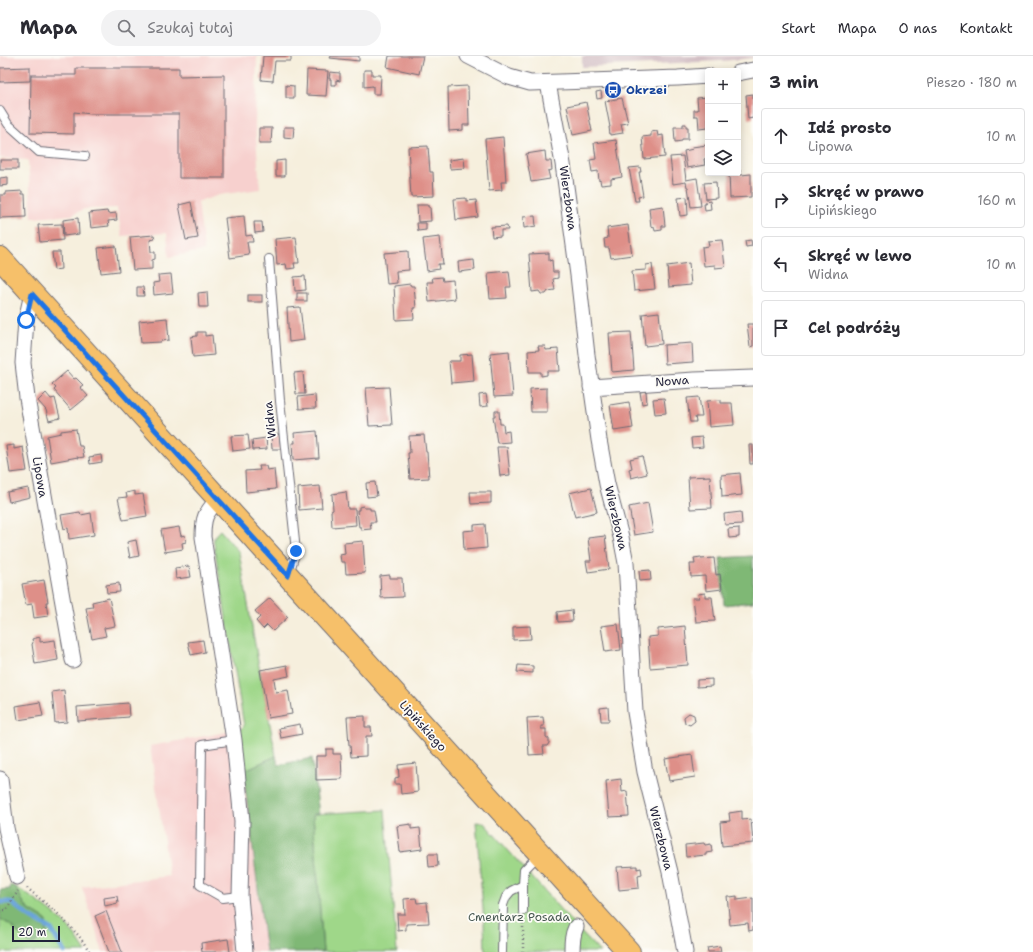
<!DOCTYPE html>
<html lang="pl">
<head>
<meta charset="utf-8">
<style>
  body { margin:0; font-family:"Shantell Sans",sans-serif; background:#f2f2f3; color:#2b2b33 }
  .controls { position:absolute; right:12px; top:12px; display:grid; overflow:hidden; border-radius:4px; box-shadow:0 2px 10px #0003 }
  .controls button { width:36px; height:36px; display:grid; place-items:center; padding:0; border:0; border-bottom:1px solid #e1e1e2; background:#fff; color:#2b2b33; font:20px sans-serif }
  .scale { position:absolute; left:12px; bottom:10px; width:48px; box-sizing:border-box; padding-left:4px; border:2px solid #22223b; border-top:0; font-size:11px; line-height:14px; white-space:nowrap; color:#22223b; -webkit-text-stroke:3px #fdfcf7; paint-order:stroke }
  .stop { position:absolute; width:12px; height:12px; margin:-9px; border:3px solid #1a73e8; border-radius:50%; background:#fff }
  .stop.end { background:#1a73e8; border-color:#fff; box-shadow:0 1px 4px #0008 }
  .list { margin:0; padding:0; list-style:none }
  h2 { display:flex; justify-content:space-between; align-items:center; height:52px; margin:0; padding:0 16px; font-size:17px }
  h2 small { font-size:13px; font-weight:400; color:#7c7c81 }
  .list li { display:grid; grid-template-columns:26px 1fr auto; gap:12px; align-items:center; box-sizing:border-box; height:56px; margin:0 8px 8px; padding:0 8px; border:1px solid #e1e1e2; border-radius:4px }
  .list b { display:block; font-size:15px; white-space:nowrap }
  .list p { margin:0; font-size:13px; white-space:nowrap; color:#7c7c81 }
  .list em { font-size:13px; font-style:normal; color:#7c7c81 }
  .icon { flex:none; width:22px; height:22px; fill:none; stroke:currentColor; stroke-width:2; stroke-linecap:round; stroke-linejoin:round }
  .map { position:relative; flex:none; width:753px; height:896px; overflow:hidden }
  header { display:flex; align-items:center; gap:24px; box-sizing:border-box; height:56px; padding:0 20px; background:#fff; border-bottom:1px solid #e1e1e2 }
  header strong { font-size:19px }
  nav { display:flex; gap:22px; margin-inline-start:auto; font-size:14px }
  .search { width:280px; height:36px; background:#f2f2f3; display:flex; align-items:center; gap:10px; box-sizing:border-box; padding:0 14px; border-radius:22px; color:#7c7c81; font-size:15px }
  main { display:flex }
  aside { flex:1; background:#fff }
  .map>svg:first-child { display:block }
  .built { fill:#f7d0ce }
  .industrial { fill:#d2bec4 }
  .green { fill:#9fd789; stroke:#607c62 }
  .forest { fill:#7fb875; stroke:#506d58 }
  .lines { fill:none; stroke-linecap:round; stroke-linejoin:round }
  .stream { stroke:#6aa4da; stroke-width:5 }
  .building { fill:#de8f88 }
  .lane-casing { stroke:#6c6a74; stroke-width:10 }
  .street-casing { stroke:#6c6a74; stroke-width:17 }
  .primary-casing { stroke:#6c6a74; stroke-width:24 }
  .path { stroke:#6c6a74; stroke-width:2.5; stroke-dasharray:1 3; stroke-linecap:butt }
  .lane { stroke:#fff; stroke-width:8 }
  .street { stroke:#fff; stroke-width:15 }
  .primary { stroke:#f6c06b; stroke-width:22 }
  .route { stroke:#1a73e8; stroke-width:5 }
  .labels { text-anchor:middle; stroke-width:3.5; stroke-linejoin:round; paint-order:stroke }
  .transit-label { font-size:12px; font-weight:bold; fill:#164399; stroke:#fdfcf7; text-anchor:start }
  .street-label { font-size:12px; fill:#22223b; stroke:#fdfcf7 }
  .park-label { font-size:12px; fill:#485852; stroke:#fdfcf7 }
</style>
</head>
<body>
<header>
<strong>Mapa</strong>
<div class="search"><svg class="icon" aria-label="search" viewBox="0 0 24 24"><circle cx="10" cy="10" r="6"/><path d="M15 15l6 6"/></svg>Szukaj tutaj</div>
<nav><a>Start</a><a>Mapa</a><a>O nas</a><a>Kontakt</a></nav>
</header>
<main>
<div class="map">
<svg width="753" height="896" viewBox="0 0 753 896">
  <rect width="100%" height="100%" fill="#fdfcf7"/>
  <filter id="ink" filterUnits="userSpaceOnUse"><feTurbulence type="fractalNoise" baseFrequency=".025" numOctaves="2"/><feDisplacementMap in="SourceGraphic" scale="8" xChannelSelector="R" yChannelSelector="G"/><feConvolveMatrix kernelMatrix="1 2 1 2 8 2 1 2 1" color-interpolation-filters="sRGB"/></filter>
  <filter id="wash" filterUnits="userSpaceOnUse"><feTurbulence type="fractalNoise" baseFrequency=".012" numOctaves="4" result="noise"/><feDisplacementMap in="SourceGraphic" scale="16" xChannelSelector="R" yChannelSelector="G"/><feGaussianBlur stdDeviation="0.9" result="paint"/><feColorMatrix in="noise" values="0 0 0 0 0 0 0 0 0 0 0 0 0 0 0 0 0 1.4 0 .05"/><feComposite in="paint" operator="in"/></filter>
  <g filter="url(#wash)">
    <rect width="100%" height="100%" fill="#f6efdd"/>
    <g class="built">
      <path d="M0,0H257L255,69L260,133L219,139L198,146L204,195L169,201L167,177L122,180L117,152L84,153L72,159L32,162L28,104L0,102Z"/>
      <path d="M238,674L266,896H103L82,831L169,820L150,690Z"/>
    </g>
    <path class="industrial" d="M582,0H753V2L724,5L582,11Z"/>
    <g class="green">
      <path d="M220,474L239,496L257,600L276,700L243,715L238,676L244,670L215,495C214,484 211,482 220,474Z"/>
      <path d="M385,754L397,896H323L313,758Z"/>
      <path d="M476,766L484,767L576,871L600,896H485L484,866Z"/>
      <path d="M16,831C34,843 53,855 68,871C75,878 80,888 86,896H0V863L9,868L31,889L46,864L28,853L22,844Z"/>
    </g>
    <g class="forest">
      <path d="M753,500V546L724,549L720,502Z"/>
      <path d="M276,700L278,709L312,702L319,758H313L323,896H266L243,715Z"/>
      <path d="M10,829L16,831L22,844L28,853L46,864L47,879L31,889L9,868L0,863V834L10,833Z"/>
    </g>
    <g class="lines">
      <path class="stream" d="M0,846H10L30,861L51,873L64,896"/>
    </g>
    <g id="blocks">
      <g class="building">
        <path d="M263,0H291V5H275L273,25L261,24Z"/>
        <path d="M331,0H359V5L330,2Z"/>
        <path d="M389,0H423L419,18L387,11Z"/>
        <path d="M30,11V25L0,26V12Z"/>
        <path d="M76,12H179V20L224,19V122H179V58H91L74,56V78L30,77L31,19H76Z"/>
        <path d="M307,14L328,15L326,40L306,39Z"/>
        <path d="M364,14H372V19H381L380,38H373V30L364,31Z"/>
        <path d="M330,16L340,17V25L336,24V29H331V23H329Z"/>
        <path d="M286,29L294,30V42H286Z"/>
        <path d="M468,30L469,69H463V74L449,75L448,31Z"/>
        <path d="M601,35L602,42L597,43L596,36Z"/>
        <path d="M753,38V62L748,63L746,39Z"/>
        <path d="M708,41V72L699,73L698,60H694V54H698L697,42Z"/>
        <path d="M622,42L628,67L621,68L623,77L610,79L609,71H610L605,45Z"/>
        <path d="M586,46L592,75L573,79L567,50Z"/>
        <path d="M683,68H686V71H688V83H682V85L675,86L674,71H683Z"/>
        <path d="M284,71H294L293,82L284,81Z"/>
        <path d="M259,72H272L271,87H259Z"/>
        <path d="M657,75L658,80L663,79L665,101L644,103L642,81L651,80V76Z"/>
        <path d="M503,81L506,126H501L502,134L489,135L485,83Z"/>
        <path d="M616,84L622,121L611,123V128L601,129L600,124L599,125L598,115L592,116L590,104L596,103L594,87Z"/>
        <path d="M707,89L708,102L704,103L705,109L687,112L684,95L693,93L692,91Z"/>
        <path d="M428,90L430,116H433L434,140L411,141L408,91Z"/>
        <path d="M545,95L546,105H551L552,114L548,115L550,123L531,126L526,98Z"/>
        <path d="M683,100L686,124L697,122L701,150L691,151L688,131H687L686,126L673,128L670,101Z"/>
        <path d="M464,102L465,112L450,113L449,104Z"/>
        <rect x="0" y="104" width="18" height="9"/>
        <path d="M285,104V120H276V105Z"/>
        <path d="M640,111L641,116H639L643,140L638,141L639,145H635L629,112Z"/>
        <path d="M738,114H740L741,119L751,118V141L730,142L729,117H738Z"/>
        <path d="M8,121V129L0,130V122Z"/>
        <path d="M716,126L717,142L706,143L704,127Z"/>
        <path d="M22,135V138H25L26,161L0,162V139H6V136Z"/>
        <path d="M687,141L688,159L680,160L678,142Z"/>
        <path d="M466,142V145L476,144L478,161L456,164L454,143Z"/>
        <path d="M710,145L711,153L705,154L704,148H706L705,146Z"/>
        <path d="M191,146L198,182L186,184L179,149Z"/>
        <path d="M417,149H428V151H430L431,165L418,166Z"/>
        <path d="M663,150L665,170H662V174L655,175L654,170L651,171L649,152Z"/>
        <path d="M107,155L108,158L116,157L117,164L108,165L109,170L91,172L89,157Z"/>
        <path d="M244,160L246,180L252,179L253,186H247L249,199L230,202L225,162Z"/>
        <path d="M535,160L536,170L524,172L523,161Z"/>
        <path d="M78,162L79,178L64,180L63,164Z"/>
        <path d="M254,166H262L263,176L255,177Z"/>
        <path d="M417,167H426V174L418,175Z"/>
        <path d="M62,168L63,184L40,186L38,169Z"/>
        <path d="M628,169L632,199L611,202L609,192H605L604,183L608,182L607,172Z"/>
        <path d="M507,170L508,174H501V180L492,181L491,171Z"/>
        <path d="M154,179L155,183L150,184L151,196H155V203L152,204V213L133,214L130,181Z"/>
        <path d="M296,181L299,207H294L295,212L287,213L286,208L277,209L275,183Z"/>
        <path d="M440,181L443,208H438L439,213L427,215L423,183Z"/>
        <path d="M722,184L725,211L715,212V209L704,210L702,191L709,190L708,185Z"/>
        <path d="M751,184L752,190L746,191L745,185Z"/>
        <path d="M116,190L119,215L101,217L98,192Z"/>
        <path d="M408,195L409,214L396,215L397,227L387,228L384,197Z"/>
        <path d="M52,196H60L61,213L54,214Z"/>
        <path d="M549,197V205L552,204L553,216H558V222L553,223L555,234L548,235L546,238H541L539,235L532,236L529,198Z"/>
        <path d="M474,204L475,214L459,216L458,206Z"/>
        <path d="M689,207L691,229L669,231L667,210Z"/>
        <path d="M652,208L655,233L634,235L632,215L646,214V209Z"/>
        <path d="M509,215L511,231H506L507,242L490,243L488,217Z"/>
        <path d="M171,218L173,237L154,239L153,227L159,226L158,219Z"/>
        <path d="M305,220L306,234L295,235L294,221Z"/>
        <path d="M442,221L443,225L453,224L455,243L429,246L427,226H433L432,222Z"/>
        <path d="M410,228L411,230H414L416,252H413L414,263L396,264L394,230Z"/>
        <path d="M137,231H143L144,240H137Z"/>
        <path d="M207,236L208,251H199L198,237Z"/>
        <rect x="297" y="237" width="10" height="8"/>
        <rect x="248" y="239" width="14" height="7"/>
        <path d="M300,251L304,284L289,286L287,252Z"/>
        <path d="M659,256L662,288L645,290L642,258Z"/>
        <path d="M167,262L169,284L161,285V286L141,287L139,265Z"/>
        <path d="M747,268H753V290L750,291Z"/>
        <path d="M197,276H205V280L212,279L214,299L193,301L191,281L197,280Z"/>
        <path d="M631,276L634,314L612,316L609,277Z"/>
        <path d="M692,287L693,306L665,308L664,289Z"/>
        <path d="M538,290H545L546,294L558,293L560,315H547V319L541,320V316H529L528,295L539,294Z"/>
        <path d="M509,295L513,340L494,341L490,297Z"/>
        <path d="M472,298L474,325L451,327L449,305H460V299Z"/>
        <path d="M67,315L74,323L76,322L83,329L80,331L88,340L71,354L54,334L56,332L52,328Z"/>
        <path d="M303,316L305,338H296L294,317Z"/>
        <path d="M389,331L392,369L369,370L366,332Z"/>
        <path d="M547,332V356H531L530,333Z"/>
        <path d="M646,335L647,347L642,348L640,336Z"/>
        <path d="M46,337L51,343L55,342L60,362L49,365L46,354L38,345Z"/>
        <path d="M486,338L488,350L480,351L479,339Z"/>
        <path d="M315,339L316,352L299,353L298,341Z"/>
        <path d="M699,341L702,361H695L696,366H690L687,342Z"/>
        <path d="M664,342L666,357L655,358L653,343Z"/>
        <path d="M721,344V347H732L734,369L709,371L707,345Z"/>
        <path d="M629,346L633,372L614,375L610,349Z"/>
        <path d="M495,355H499L500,368H503L504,376L509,375L510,386L497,387L493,360H495Z"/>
        <path d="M76,373L79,390H82L84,401L78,402V401L51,406L47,380L61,377V375Z"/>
        <path d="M317,375L319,402L293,404L292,387H295L294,377Z"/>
        <path d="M279,378L281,393H272L271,379Z"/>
        <path d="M248,379L250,393L233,395L231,380Z"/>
        <path d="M424,379L426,396H427L429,422L410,423L408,397H410L409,380Z"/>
        <path d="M702,381L703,391L692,392L691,382Z"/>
        <path d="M266,382L267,393L253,394L252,384Z"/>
        <path d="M14,389V393L23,391L27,415L10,417L6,390Z"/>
        <path d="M749,389H753V408H750Z"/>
        <path d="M497,391H507L510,419L500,420Z"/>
        <path d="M101,399L102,406L90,408L89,401Z"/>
        <path d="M642,400L647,418L631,422L629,413L632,412L630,403Z"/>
        <path d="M259,410H266L267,414L274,413L276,433L246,436L245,415L260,414Z"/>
        <path d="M740,417L742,439L722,441L721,419Z"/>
        <path d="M710,420L712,452L690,453L688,421Z"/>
        <path d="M375,426L377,440L367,441L366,427Z"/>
        <path d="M320,430L322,452L299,454L298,432Z"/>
        <path d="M28,432L30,441L9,446L7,436Z"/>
        <path d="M591,432L597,456L575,461L569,437Z"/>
        <path d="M135,435V439L143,438L147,460L123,464L118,442L127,441L126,437Z"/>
        <path d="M346,436L348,453H355L356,469L332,471L331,455L333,454L332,438Z"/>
        <path d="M470,436H491V447L471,448Z"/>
        <path d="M648,447L653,476L634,479L629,451Z"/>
        <path d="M363,450L364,452H370V454H374L376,466H370L371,473L361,474V471H359L357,454H359V451Z"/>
        <path d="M80,456L81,459L91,457L94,479L69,483L68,472L64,473L61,459Z"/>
        <path d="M741,456L742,468L725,469L724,458Z"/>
        <path d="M485,468L487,492L464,494L463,475L474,474V469Z"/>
        <path d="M179,471L181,480L185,479L186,486L182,487L183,493L165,496L161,474Z"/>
        <path d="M739,472V481L729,482L728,473Z"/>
        <path d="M605,480L609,513L588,516L586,505H591L588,482Z"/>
        <path d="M136,484L139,500L130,502L127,486Z"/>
        <path d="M363,485L365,517L346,518L345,506H341L340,499L345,498L344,487Z"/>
        <path d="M701,501V503L714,502L716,519L720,518L722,533L706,535L705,520L691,521L690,508H695L694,502Z"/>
        <path d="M189,510L191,521L176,523L175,512Z"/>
        <path d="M650,514L651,524L640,525L639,515Z"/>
        <path d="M390,519V522H402L403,541L381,542L380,520Z"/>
        <path d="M44,524L48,546H46L48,560L34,562L32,548L26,549L22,528Z"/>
        <path d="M119,527L120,536L107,537L106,529Z"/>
        <path d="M705,537V541H712L715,565L696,566L693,542H699L698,538Z"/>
        <path d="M109,542L115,570L104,572L106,580L92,583L86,552L93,551L92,546Z"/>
        <path d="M270,542L288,561L273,575L267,569L263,573L256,565L260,561L255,555Z"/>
        <path d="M572,554L573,565L558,566L557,556Z"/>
        <path d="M618,568L621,594L605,596L601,570Z"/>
        <path d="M530,570L531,583L513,584V571Z"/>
        <path d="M685,570L688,609L650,612L648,581L658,580V573Z"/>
        <path d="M40,581V586L55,584L58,604L35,608L32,588L33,587L32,583Z"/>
        <path d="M203,584L205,596L191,599L188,586Z"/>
        <path d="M287,609L289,620L274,623L276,636L288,634L292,658L268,662L260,614Z"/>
        <path d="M518,609L533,610V617L517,616Z"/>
        <path d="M712,623V630L697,631V624Z"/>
        <path d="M64,634L67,666L55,667L52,636Z"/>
        <path d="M40,646L43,660L18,664L16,650Z"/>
        <path d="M128,647L129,661L78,665L77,651Z"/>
        <path d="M608,651L609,665H601L600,652Z"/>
        <path d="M689,657L694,659L695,665L690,669L685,667L684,661Z"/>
        <path d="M365,660V671H371L372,680H366V700L351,701L350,689H349L347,661Z"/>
        <path d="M543,661L544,670H541V673H546V681L549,683V687L547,690H543L544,698L529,699L527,662Z"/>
        <path d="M300,668L302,678L281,682L279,672Z"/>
        <path d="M326,693H333V698H341L342,723L316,724V700H326Z"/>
        <path d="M692,699L695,721L669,725L665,703Z"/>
        <path d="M416,707L418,736L401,738L400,728H395V722L399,721L398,709Z"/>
        <path d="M621,723L622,736L627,735L629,760L609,761L606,725Z"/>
        <path d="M742,755V764L751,763L753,787L722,790L720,766L730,765L729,757Z"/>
        <path d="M411,768V773L420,772L422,793L400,796L397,770Z"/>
        <path d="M704,787L705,789L711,788L712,796L706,797V799L686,801L685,789Z"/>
        <path d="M428,798H437L438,810L429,811Z"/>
        <path d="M637,810V813L641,812L642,818L638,819L639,832L619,834L617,811Z"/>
        <path d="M117,840L118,847L105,850L104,842Z"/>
        <path d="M727,840H730V841L737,840V844L753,842V874L749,875L748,867L730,869Z"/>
        <path d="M416,842L417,847L427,846L429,867L406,868V874L398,875L397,858H405L404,843Z"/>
        <path d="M106,855L122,896H109L95,860Z"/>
        <path d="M228,883L230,896H202L201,887Z"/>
        <path d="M720,890L721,896H708L707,892Z"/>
      </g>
    </g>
  </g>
  <g filter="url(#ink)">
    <use href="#blocks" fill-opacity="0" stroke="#6c6a74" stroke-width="1"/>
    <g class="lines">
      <g class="lane-casing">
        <g id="lane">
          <path d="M0,55L8,68L39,96L85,100"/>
          <path d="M269,203L280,345L296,495L289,518"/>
          <path d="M234,684L202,689L200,829L223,842L240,840"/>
          <path d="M523,855V829L524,814L539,799"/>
          <path d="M502,896L503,849L506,841L511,835L523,829"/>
        </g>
      </g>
      <g class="street-casing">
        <g id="street">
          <path d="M468,0L509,21L530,27L678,22L708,20"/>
          <path d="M738,17L753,14"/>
          <path d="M548,27L563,108L578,219L587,299L599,384L607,428L621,481L626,507L635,656L645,716L670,816L685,896"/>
          <path d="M32,238L26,264L23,307L27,342L73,604"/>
          <path d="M591,331L694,324L753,322"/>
          <path d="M218,443C205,458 203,461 203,481L234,684L242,765L240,840L245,896"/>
          <path d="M0,723L6,772L17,821"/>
          <path d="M572,896C572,887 572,879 576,871"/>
        </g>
      </g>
      <g class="primary-casing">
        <path id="primary" d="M0,202L629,896"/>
      </g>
      <g class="path">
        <path d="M27,832L57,857L79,880L90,896"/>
        <path d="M0,854H6L18,835"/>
        <path d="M523,867V896"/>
      </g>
      <use href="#lane" class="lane"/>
      <use href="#street" class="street"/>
      <use href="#primary" class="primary"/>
    </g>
  </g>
  <g class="lines" filter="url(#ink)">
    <path class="route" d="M26,264L32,238L288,520L296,495"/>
  </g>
  <defs>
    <g id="bus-disc" transform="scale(0.9)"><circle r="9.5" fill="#1a4fb4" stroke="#fdfcf7"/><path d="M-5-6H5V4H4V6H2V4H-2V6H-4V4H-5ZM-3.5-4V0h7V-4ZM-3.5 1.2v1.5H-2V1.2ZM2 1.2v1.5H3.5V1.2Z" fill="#fff"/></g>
  </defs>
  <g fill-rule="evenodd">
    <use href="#bus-disc" x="613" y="34"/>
  </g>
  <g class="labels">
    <g class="transit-label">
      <text x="626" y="38">Okrzei</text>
    </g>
    <g class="street-label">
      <text transform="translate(568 142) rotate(82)" y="4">Wierzbowa</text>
      <text transform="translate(672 325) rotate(-4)" y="4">Nowa</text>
      <text transform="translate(270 364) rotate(-96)" y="4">Widna</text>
      <text transform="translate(40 421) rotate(80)" y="4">Lipowa</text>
      <text transform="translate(616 462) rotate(77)" y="4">Wierzbowa</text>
      <text transform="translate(423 670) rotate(48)" y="4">Lipińskiego</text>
      <text transform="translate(661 782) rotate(76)" y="4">Wierzbowa</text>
    </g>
    <g class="park-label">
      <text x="519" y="865">Cmentarz Posada</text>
    </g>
  </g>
</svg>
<div class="controls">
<button>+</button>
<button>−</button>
<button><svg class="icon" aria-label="layers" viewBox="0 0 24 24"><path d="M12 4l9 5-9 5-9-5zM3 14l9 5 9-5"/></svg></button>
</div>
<div class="scale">20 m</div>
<div class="stop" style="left:26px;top:264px"></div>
<div class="stop end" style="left:296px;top:495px"></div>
</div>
<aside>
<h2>3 min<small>Pieszo · 180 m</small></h2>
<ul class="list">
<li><svg class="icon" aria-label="ahead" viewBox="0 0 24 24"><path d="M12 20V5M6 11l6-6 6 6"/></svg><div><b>Idź prosto</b><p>Lipowa</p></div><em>10 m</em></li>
<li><svg class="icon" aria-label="right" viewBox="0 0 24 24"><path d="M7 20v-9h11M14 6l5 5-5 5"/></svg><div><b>Skręć w prawo</b><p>Lipińskiego</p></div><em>160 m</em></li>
<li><svg class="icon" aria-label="left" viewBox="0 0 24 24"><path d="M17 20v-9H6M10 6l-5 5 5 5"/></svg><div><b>Skręć w lewo</b><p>Widna</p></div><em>10 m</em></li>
<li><svg class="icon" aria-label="arrive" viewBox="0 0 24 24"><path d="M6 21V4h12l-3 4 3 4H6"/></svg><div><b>Cel podróży</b></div></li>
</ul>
</aside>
</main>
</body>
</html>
